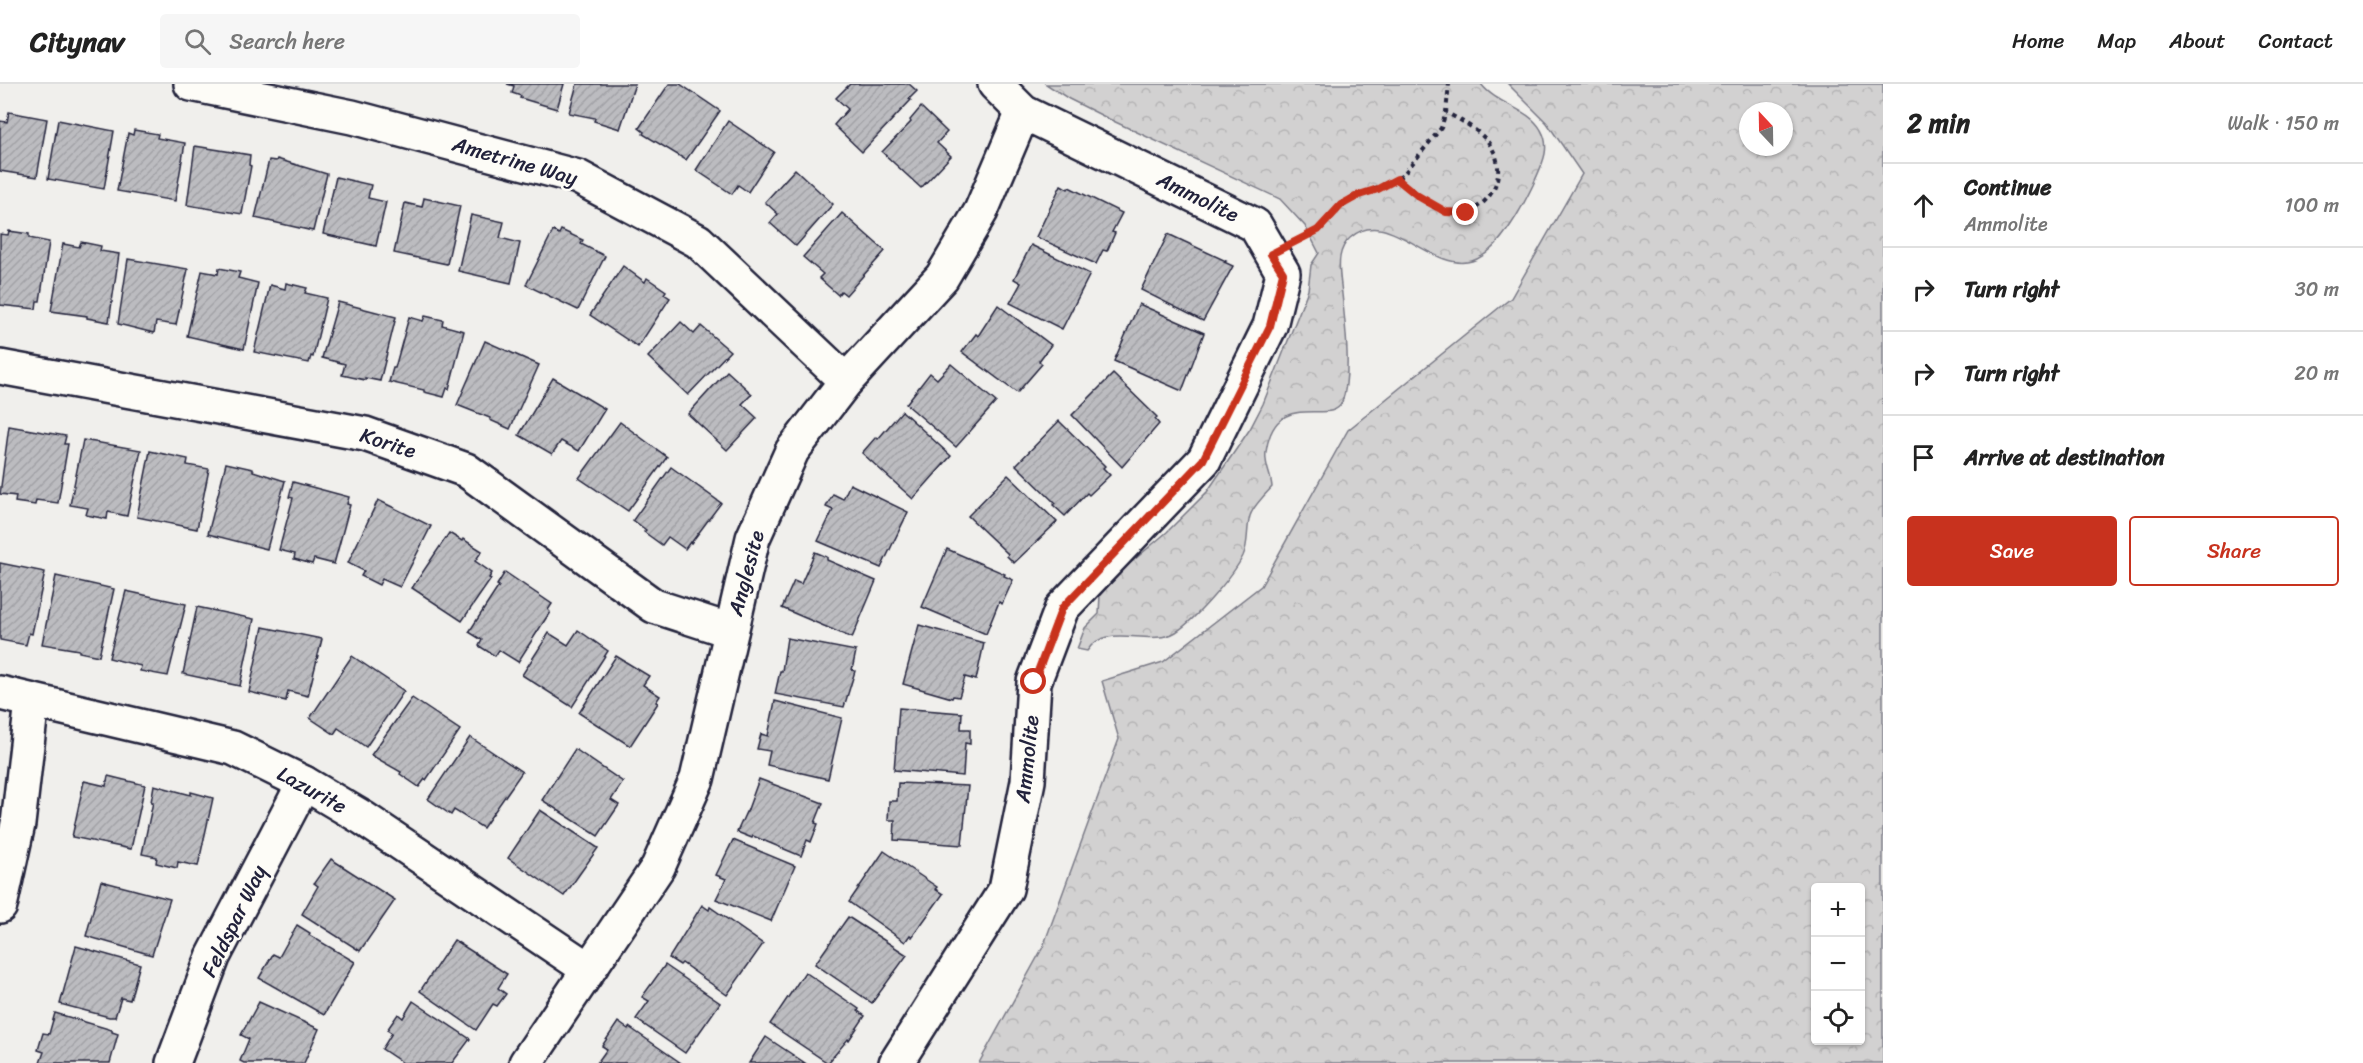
<!DOCTYPE html>
<html lang="en">
<head>
<meta charset="utf-8">
<style>
  body { margin:0; font-family:Sriracha,sans-serif; background:#f6f6f6; color:#222 }
  .controls { position:absolute; right:18px; bottom:18px; display:grid; overflow:hidden; border-radius:6px; box-shadow:0 2px 4px #0004 }
  .controls button { width:54px; height:54px; display:grid; place-items:center; padding:0; border:0; border-bottom:2px solid #e0e0e0; background:#fff; color:#222; font:30px sans-serif }
  .compass { position:absolute; left:1739px; top:18px; width:54px; height:54px; border-radius:50%; background:#fff; box-shadow:0 2px 4px #0004; rotate:338deg }
  .stop { position:absolute; width:18px; height:18px; margin:-14px; border:4px solid #c8321e; border-radius:50%; background:#fff }
  .stop.end { background:#c8321e; border-color:#fff; box-shadow:0 2px 6px #0008 }
  .list { margin:0; padding:0; list-style:none }
  h2 { display:flex; justify-content:space-between; align-items:center; height:78px; margin:0; padding:0 24px; font-size:26px }
  h2 small { font-size:20px; font-weight:400; color:#767676 }
  .list li { display:grid; grid-template-columns:39px 1fr auto; gap:18px; align-items:center; box-sizing:border-box; height:84px; padding:0 24px; border-top:2px solid #e0e0e0 }
  .list b { display:block; font-size:22px; white-space:nowrap }
  .list p { margin:0; font-size:20px; white-space:nowrap; color:#767676 }
  .list em { font-size:20px; font-style:normal; color:#767676 }
  .actions { display:flex; gap:12px; padding:18px 24px }
  .actions a { flex:1; padding:14px 0; border:2px solid #c8321e; border-radius:6px; text-align:center; font-size:21px; color:#c8321e }
  .actions .main { background:#c8321e; color:#fff }
  .icon { flex:none; width:33px; height:33px; fill:none; stroke:currentColor; stroke-width:2; stroke-linecap:round; stroke-linejoin:round }
  .map { position:relative; flex:none; width:1883px; height:979px; overflow:hidden }
  header { display:flex; align-items:center; gap:36px; box-sizing:border-box; height:84px; padding:0 30px; background:#fff; border-bottom:2px solid #e0e0e0 }
  header strong { font-size:28px }
  nav { display:flex; gap:33px; margin-inline-start:auto; font-size:21px }
  .search { width:420px; height:54px; background:#f6f6f6; display:flex; align-items:center; gap:15px; box-sizing:border-box; padding:0 21px; border-radius:6px; color:#767676; font-size:22px }
  main { display:flex }
  aside { flex:1; background:#fff }
  .map>svg:first-child { display:block }
  .park { fill:url(#park-crowns); stroke:#7a7a86; stroke-width:1.5; fill-rule:evenodd }
  .building { fill:url(#building-hatch); stroke:#22223b; stroke-width:1.5 }
  .lines { fill:none; stroke-linecap:round; stroke-linejoin:round }
  .minor-casing { stroke:#22223b; stroke-width:38 }
  .path { stroke:#22223b; stroke-width:4; stroke-dasharray:4.5 4.5; stroke-linecap:butt }
  .minor { stroke:#fdfcf7; stroke-width:33 }
  .route { stroke:#c8321e; stroke-width:8 }
  .labels { text-anchor:middle; stroke-width:5; stroke-linejoin:round; paint-order:stroke }
  .street-label { font-size:21px; fill:#22223b; stroke:#fdfcf7 }
</style>
</head>
<body>
<header>
<strong>Citynav</strong>
<div class="search"><svg class="icon" aria-label="search" viewBox="0 0 24 24"><circle cx="10" cy="10" r="6"/><path d="M15 15l6 6"/></svg>Search here</div>
<nav><a>Home</a><a>Map</a><a>About</a><a>Contact</a></nav>
</header>
<main>
<div class="map">
<svg width="1883" height="979" viewBox="0 0 1883 979">
  <defs>
    <pattern id="park-crowns" width="20" height="18" patternUnits="userSpaceOnUse" patternTransform="scale(1.5)"><rect width="20" height="18" fill="#d2d1d1"/><path d="M2 6a3 3 0 1 1 6 0M12 15a3 3 0 1 1 6 0" fill="none" stroke="#b4b3b4"/></pattern>
    <pattern id="building-hatch" width="6" height="6" patternUnits="userSpaceOnUse" patternTransform="scale(1.5)"><rect width="6" height="6" fill="#bcbcc0"/><path d="M-1 1l2-2M0 6l6-6M5 7l2-2" fill="none" stroke="#a1a1a6"/></pattern>
  </defs>
  <rect width="100%" height="100%" fill="#f0efec"/>
  <filter id="ink" filterUnits="userSpaceOnUse"><feTurbulence type="fractalNoise" baseFrequency=".0167" numOctaves="2"/><feDisplacementMap in="SourceGraphic" scale="12" xChannelSelector="R" yChannelSelector="G"/><feConvolveMatrix kernelMatrix="1 2 1 2 8 2 1 2 1" color-interpolation-filters="sRGB"/></filter>
  <g filter="url(#ink)">
    <g class="park">
      <path d="M1046,0H1481C1497,21 1529,24 1541,46C1552,65 1541,82 1533,101C1522,124 1498,169 1472,177C1431,189 1387,120 1350,154C1345,158 1341,166 1340,173C1338,185 1341,198 1342,210C1345,238 1352,292 1342,318C1332,344 1275,302 1266,368C1264,381 1271,390 1272,403C1265,411 1253,422 1250,432C1246,446 1249,459 1243,472C1233,492 1195,536 1176,548C1150,564 1105,537 1087,567L1077,565L1085,544L1099,530L1100,511L1121,487L1167,448L1207,408L1250,345L1263,320L1308,206L1311,181L1319,169L1305,142L1280,115L1109,35L1069,15Z"/>
      <path d="M1508,0H1883V979H979L1043,863L1119,655L1102,597L1163,578L1261,502L1348,346L1511,214L1582,90L1547,39ZM1748,27H1784V63H1748ZM1816,804H1860V956H1816Z"/>
    </g>
    <g class="building">
      <path d="M507,0H564L557,25L520,14L521,12L512,9L514,2Z"/>
      <path d="M577,0H635L620,45L594,37L595,34L569,29Z"/>
      <path d="M669,0H680L720,27L686,76L643,50L644,48L639,44Z"/>
      <path d="M850,0H909L917,7L909,15L911,16L862,68L834,41L848,25L836,14Z"/>
      <path d="M921,23L947,48L937,59L951,72L921,104L882,68L911,38L910,36Z"/>
      <path d="M9,28L47,35L37,93L0,87V37L7,38Z"/>
      <path d="M58,36L114,47L104,105L48,95Z"/>
      <path d="M728,37L774,68L748,108L738,101L732,110L696,86Z"/>
      <path d="M134,46L158,50L157,54L185,59L175,117L117,107L128,49L133,51Z"/>
      <path d="M195,62L250,71L249,81L251,82L242,130L187,121Z"/>
      <path d="M277,75L327,90L313,147L255,134L269,76L276,77Z"/>
      <path d="M795,85L833,120L796,162L770,139L778,130L765,118Z"/>
      <path d="M336,93L371,101L368,114L386,118L376,162L323,150Z"/>
      <path d="M1061,101L1068,105L1069,103L1122,129L1112,148L1115,149L1107,167L1103,166L1096,180L1036,153Z"/>
      <path d="M424,114L460,122L447,180L394,169L405,119L422,123Z"/>
      <path d="M842,129L885,167L846,211L841,207L838,211L819,194L823,190L803,173Z"/>
      <path d="M471,131L504,138L500,154L520,159L511,199L458,187Z"/>
      <path d="M561,146L583,156L581,160L605,172L578,226L526,201L553,147L559,150Z"/>
      <path d="M9,147L29,150V154L49,158L40,217H37L36,225L0,221V150L8,151Z"/>
      <path d="M1168,150L1226,177L1224,178L1233,182L1203,237L1141,206Z"/>
      <path d="M81,158L101,162L100,167L119,170L109,238L87,234V232L51,227L63,160L79,163Z"/>
      <path d="M1031,161L1090,190L1062,245L1010,219L1021,199L1014,195Z"/>
      <path d="M128,175L188,185L176,241L156,238L154,249L118,240Z"/>
      <path d="M623,182L645,198L647,194L666,207L664,210L670,214L638,263L590,231Z"/>
      <path d="M219,184L240,188L238,194L258,199L244,265L187,252L202,187L218,190Z"/>
      <path d="M286,199L307,204L305,209L327,214L313,273L311,272L309,279L254,268L270,201L285,205Z"/>
      <path d="M338,218L396,233L380,297L365,294V296L342,291L345,280L322,274Z"/>
      <path d="M1139,220L1204,249L1182,307L1114,277Z"/>
      <path d="M998,221L1051,261L1039,277L1042,280L1017,309L962,268L976,250L978,252Z"/>
      <path d="M425,232L443,236L442,241L464,247L449,305L447,304L444,313L424,308V306L389,298L393,284H395L409,233L423,237Z"/>
      <path d="M681,238L694,250L701,242L730,267L688,311L648,273Z"/>
      <path d="M485,257L539,281L510,345L490,336V334L457,321Z"/>
      <path d="M951,280L996,318L956,363L906,320L930,289L937,295Z"/>
      <path d="M727,287L752,310L742,320L757,334L727,366L688,330Z"/>
      <path d="M1113,290L1157,333L1155,335L1159,340L1122,383L1072,331Z"/>
      <path d="M553,294L605,325L579,367L561,357L552,370L519,351Z"/>
      <path d="M902,327L951,372L913,415L862,369L876,353L878,355Z"/>
      <path d="M1059,337L1105,382L1103,384L1110,391L1089,411L1087,409L1065,432L1053,421L1055,419L1016,381Z"/>
      <path d="M620,338L667,373L628,427L579,394Z"/>
      <path d="M9,342L66,352L64,360H68L58,419L36,416L35,421L15,418L16,412L0,410Z"/>
      <path d="M83,356L141,366L127,432L108,428L107,435L86,431L88,424L70,421Z"/>
      <path d="M150,367L188,375L187,381L209,385L197,445L137,433Z"/>
      <path d="M226,379L253,385V387L285,397L267,465L208,450Z"/>
      <path d="M671,383L721,419L691,459L690,458L685,465L668,453L662,461L644,448L646,446L633,436Z"/>
      <path d="M1008,391L1057,438L1014,479L1007,472L1008,470L968,432Z"/>
      <path d="M293,398L349,413L347,420L350,421L334,480L314,475L312,480L294,475L295,470L279,466L293,414L289,413Z"/>
      <path d="M850,400L908,428L881,484L818,457L833,426L826,423L833,410L843,415Z"/>
      <path d="M378,416L431,442L400,503L382,495L379,501L361,492L364,487L348,479Z"/>
      <path d="M449,449L462,457L463,455L482,467L475,477L492,489L489,494L491,495L462,537L412,504Z"/>
      <path d="M947,465L1005,490L1004,492L1013,496L1002,520L999,518L986,550L922,523Z"/>
      <path d="M815,468L827,473V476L876,497L852,554L782,524L794,497L801,500Z"/>
      <path d="M0,479L45,488L32,550L29,549L26,561L0,556Z"/>
      <path d="M505,488L552,520L548,526L550,528L518,578L499,566L495,572L479,562L482,556L469,548L499,502L497,501Z"/>
      <path d="M56,492L114,505L99,572L79,568V566L42,560Z"/>
      <path d="M126,507L186,520L168,592L140,587L141,582L109,574Z"/>
      <path d="M197,523L254,535L240,602L183,590Z"/>
      <path d="M919,541L984,559L976,596L965,593L959,613L953,612L952,614L903,600Z"/>
      <path d="M263,543L322,555L308,612L288,607L286,617L249,608Z"/>
      <path d="M578,546L608,567L572,623L522,591L549,549L568,561Z"/>
      <path d="M787,554L856,567L852,586L855,587L844,623L775,610L780,587H782Z"/>
      <path d="M352,572L404,607L366,663L338,644L334,650L310,634Z"/>
      <path d="M616,572L649,592L643,601L660,612L656,618L658,619L630,662L579,629Z"/>
      <path d="M412,614L460,646L426,696L425,695L419,703L400,690L401,688L371,671Z"/>
      <path d="M775,617L842,634L828,695L767,681L770,667L757,665L761,650L768,652Z"/>
      <path d="M899,624L962,629L961,645H970V660L965,659L963,692L894,686Z"/>
      <path d="M470,653L522,688L483,744L454,726L451,731L428,715Z"/>
      <path d="M575,665L623,698L611,716L619,721L598,752L542,716Z"/>
      <path d="M108,692L145,701L131,765L72,753L84,697L106,702Z"/>
      <path d="M759,695L823,719L815,739L818,740L811,758L807,756L801,772L753,752L752,754L737,748L746,728H747Z"/>
      <path d="M898,699L968,702L962,761L894,756L895,736H888L889,717H897Z"/>
      <path d="M154,701L191,711V708L213,714L198,782L178,778L177,784L156,779L157,773L142,770L153,718H151Z"/>
      <path d="M540,726L598,764L564,812L508,774Z"/>
      <path d="M733,756L795,782L771,837L716,815L726,795L716,791Z"/>
      <path d="M884,767L937,803L935,805L943,810L912,853L910,851L905,858L849,818Z"/>
      <path d="M331,775L395,816L360,867L302,830L318,802L314,799Z"/>
      <path d="M101,797L170,815L152,871L86,852Z"/>
      <path d="M702,821L709,826L710,823L763,860L727,911L682,879L680,881L669,874Z"/>
      <path d="M848,833L907,871L872,919L815,880Z"/>
      <path d="M297,841L310,849L309,851L355,878L324,931L259,894L273,870L279,873Z"/>
      <path d="M454,856L507,890L498,904L506,910L497,922L493,920L476,946L420,907Z"/>
      <path d="M76,862L140,880L130,916L121,914L115,933H109L60,920Z"/>
      <path d="M665,881L720,919L685,969L636,935L649,917L642,913Z"/>
      <path d="M805,888L859,925L858,927L865,932L849,956L848,955L828,979L770,940Z"/>
      <path d="M413,917L470,955L452,979H403L382,965L392,949L387,946L398,930L403,934Z"/>
      <path d="M259,918L319,945L304,979H244L240,977L249,955L241,951Z"/>
      <path d="M55,929L112,946V948L118,950L110,979H40L44,968L38,966L43,949L49,950Z"/>
      <path d="M618,938L628,945L629,943L681,979H597L607,965L602,962Z"/>
      <path d="M766,953L805,979H749Z"/>
    </g>
    <g class="lines">
      <g class="minor-casing">
        <g id="minor">
          <path d="M191,0L352,33L578,93L698,157L846,297"/>
          <path d="M0,283L365,350L466,386L654,522L731,547"/>
          <path d="M0,609L233,664L304,699L363,734L588,885"/>
          <path d="M0,822L18,740L32,617"/>
          <path d="M173,979L213,873L304,699"/>
          <path d="M526,979L658,783L697,695L753,454L792,367L846,297L942,193L981,127L1023,28"/>
          <path d="M896,979L1006,805L1028,697L1034,598L1062,524L1204,376L1270,242L1283,189L1255,141L1023,28L995,0"/>
        </g>
      </g>
      <g class="path">
        <path d="M1397,95C1410,105 1431,124 1447,128C1482,136 1510,97 1493,66C1485,49 1462,37 1447,29"/>
        <path d="M1301,155L1318,146L1341,121L1359,111L1390,99L1403,91L1441,44L1446,28L1449,0"/>
      </g>
      <use href="#minor" class="minor"/>
    </g>
  </g>
  <g class="lines" filter="url(#ink)">
    <path class="route" d="M1034,598L1062,524L1203,376L1270,242L1283,189L1271,170L1318,146L1341,121L1359,111L1378,105L1397,95L1418,112L1446,128L1466,129"/>
  </g>
  <g class="labels">
    <g class="street-label">
      <text transform="translate(515 77) rotate(16)" y="7">Ametrine Way</text>
      <text transform="translate(1198 113) rotate(26)" y="7">Ammolite</text>
      <text transform="translate(388 359) rotate(18)" y="7">Korite</text>
      <text transform="translate(746 489) rotate(-75)" y="7">Anglesite</text>
      <text transform="translate(1027 675) rotate(-84)" y="7">Ammolite</text>
      <text transform="translate(312 706) rotate(29)" y="7">Lazurite</text>
      <text transform="translate(234 837) rotate(-64)" y="7">Feldspar Way</text>
    </g>
  </g>
</svg>
<div class="controls">
<button>+</button>
<button>−</button>
<button><svg class="icon" aria-label="locate" viewBox="0 0 24 24"><circle cx="12" cy="12" r="6"/><path d="M12 2v4M12 18v4M2 12h4M18 12h4"/></svg></button>
</div>
<svg class="compass" viewBox="-18 -18 36 36"><path d="M0-13l5 13h-10z" fill="#e53935"/><path d="M0 13l5-13h-10z" fill="#767676"/></svg>
<div class="stop" style="left:1034px;top:598px"></div>
<div class="stop end" style="left:1466px;top:129px"></div>
</div>
<aside>
<h2>2 min<small>Walk · 150 m</small></h2>
<ul class="list">
<li><svg class="icon" aria-label="ahead" viewBox="0 0 24 24"><path d="M12 20V5M6 11l6-6 6 6"/></svg><div><b>Continue</b><p>Ammolite</p></div><em>100 m</em></li>
<li><svg class="icon" aria-label="right" viewBox="0 0 24 24"><path d="M7 20v-9h11M14 6l5 5-5 5"/></svg><div><b>Turn right</b></div><em>30 m</em></li>
<li><svg class="icon" aria-label="right" viewBox="0 0 24 24"><path d="M7 20v-9h11M14 6l5 5-5 5"/></svg><div><b>Turn right</b></div><em>20 m</em></li>
<li><svg class="icon" aria-label="arrive" viewBox="0 0 24 24"><path d="M6 21V4h12l-3 4 3 4H6"/></svg><div><b>Arrive at destination</b></div></li>
</ul>
<div class="actions"><a class="main">Save</a><a>Share</a></div>
</aside>
</main>
</body>
</html>
